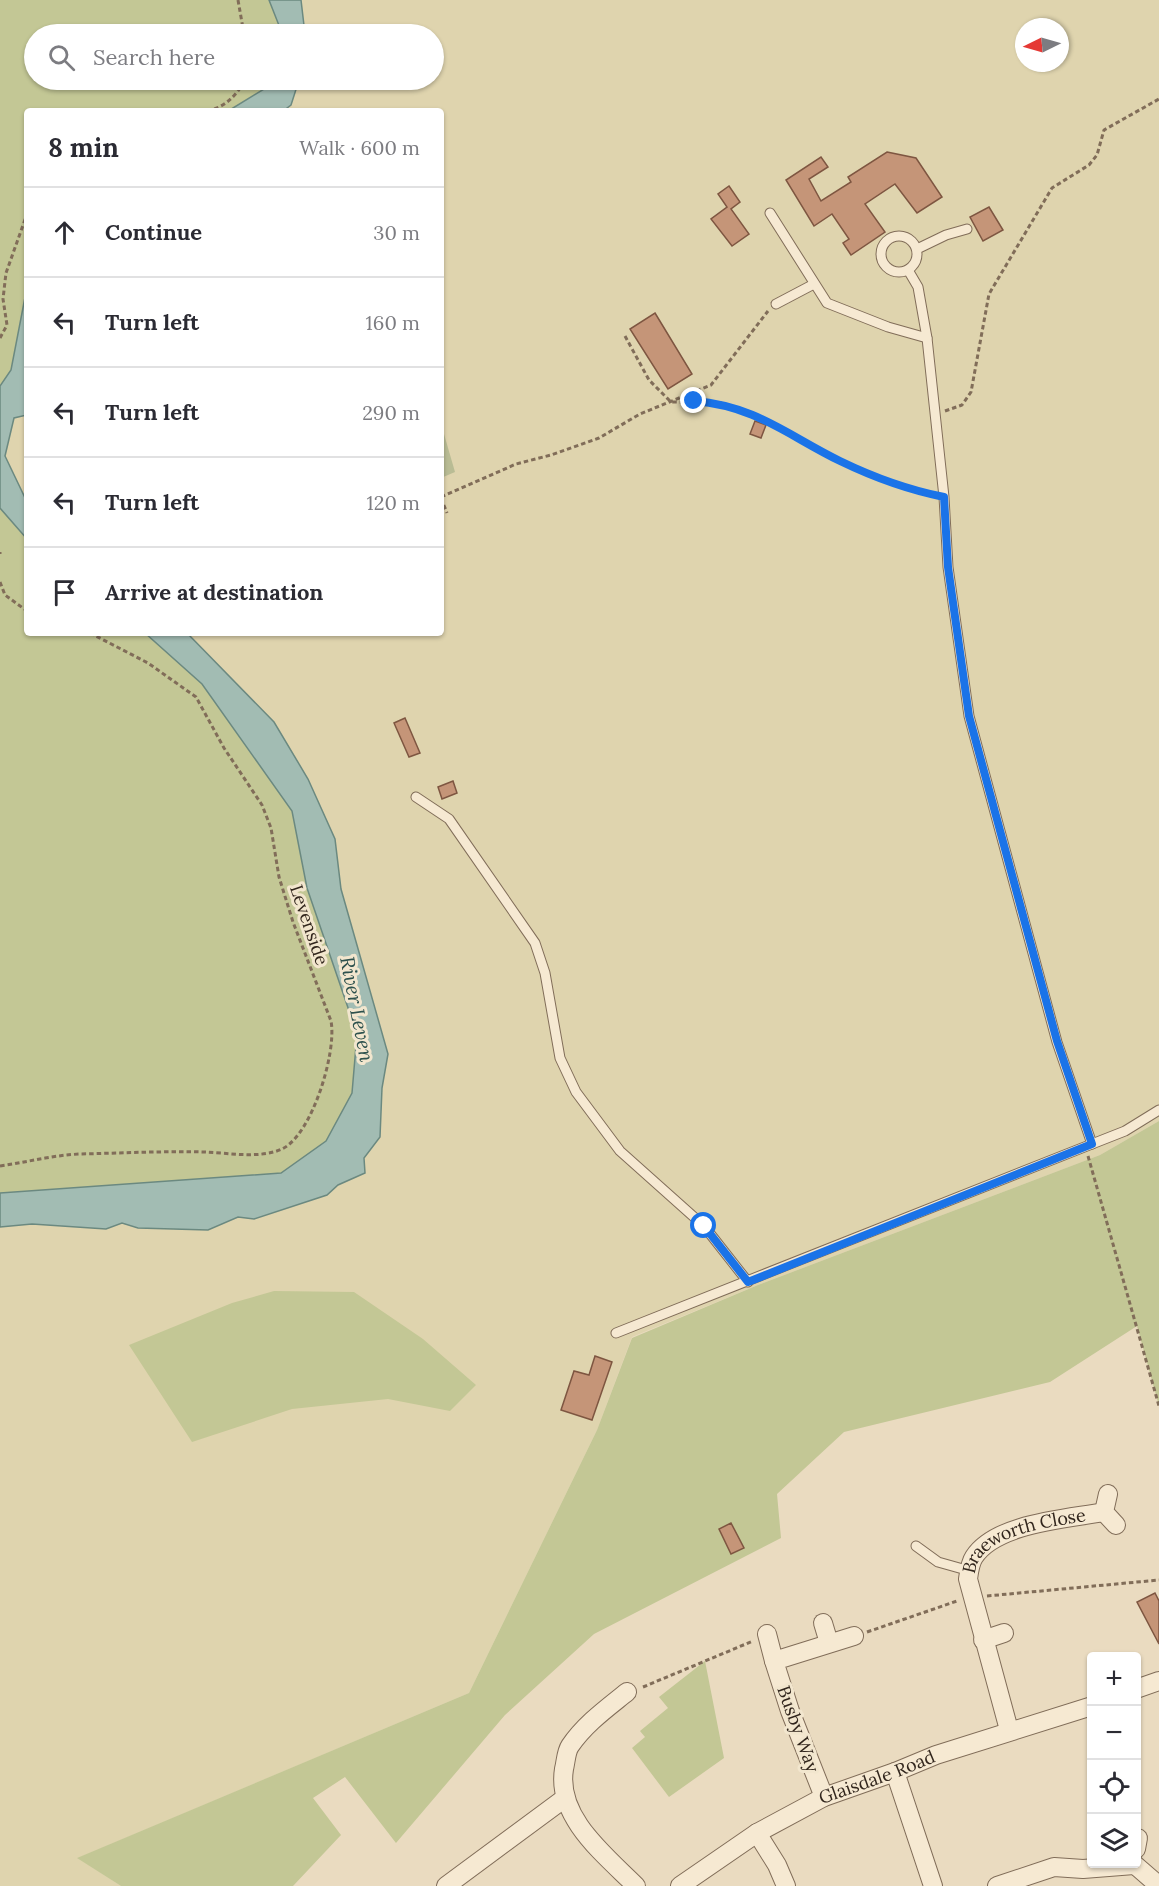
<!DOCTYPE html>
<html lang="en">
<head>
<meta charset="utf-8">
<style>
  body { margin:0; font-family:Lora,serif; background:#f2f2f3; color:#2b2b33 }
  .controls { position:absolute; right:18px; bottom:18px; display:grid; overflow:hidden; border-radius:6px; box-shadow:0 2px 4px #0004 }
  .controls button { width:54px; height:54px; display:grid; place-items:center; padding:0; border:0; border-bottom:2px solid #e1e1e2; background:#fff; color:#2b2b33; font:30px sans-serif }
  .compass { position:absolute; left:1015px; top:18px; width:54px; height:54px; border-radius:50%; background:#fff; box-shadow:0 2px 4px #0004; rotate:265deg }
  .stop { position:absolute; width:18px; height:18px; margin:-14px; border:4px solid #1a73e8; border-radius:50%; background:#fff }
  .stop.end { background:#1a73e8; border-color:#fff; box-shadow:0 2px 6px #0008 }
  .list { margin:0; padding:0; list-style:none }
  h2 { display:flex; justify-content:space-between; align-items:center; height:78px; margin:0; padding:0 24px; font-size:26px }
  h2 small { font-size:20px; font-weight:400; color:#7c7c81 }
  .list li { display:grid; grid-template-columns:39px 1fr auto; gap:18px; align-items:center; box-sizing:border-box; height:90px; padding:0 24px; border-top:2px solid #e1e1e2 }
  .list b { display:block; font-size:22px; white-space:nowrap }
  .list em { font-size:20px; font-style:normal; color:#7c7c81 }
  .icon { flex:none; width:33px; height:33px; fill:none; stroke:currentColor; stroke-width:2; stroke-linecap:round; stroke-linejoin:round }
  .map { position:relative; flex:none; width:1159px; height:1886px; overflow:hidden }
  .search { position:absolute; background:#fff; box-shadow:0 2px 4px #0004; left:24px; top:24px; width:420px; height:66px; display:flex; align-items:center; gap:15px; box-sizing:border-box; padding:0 21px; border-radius:33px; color:#7c7c81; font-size:22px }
  .panel { position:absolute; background:#fff; box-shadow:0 2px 4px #0004; left:24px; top:108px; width:420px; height:528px; border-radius:6px }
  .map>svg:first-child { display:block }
  .farmland { fill:#dfd4ae; fill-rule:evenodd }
  .green { fill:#c3c795 }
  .cemetery { fill:#b9bc94 }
  .water { fill:#a2bcb3; stroke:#6b8980; stroke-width:1.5 }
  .building { fill:#c59578; stroke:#7e5641; stroke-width:1.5 }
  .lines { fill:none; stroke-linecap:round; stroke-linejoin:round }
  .service-casing { stroke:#816d59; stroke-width:11 }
  .minor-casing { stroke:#816d59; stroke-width:20 }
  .path { stroke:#816d59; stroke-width:3; stroke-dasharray:4.5 3; stroke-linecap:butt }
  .service { stroke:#f6e9d2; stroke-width:9 }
  .minor { stroke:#f6e9d2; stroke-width:18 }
  .route { stroke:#1a73e8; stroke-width:8 }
  .labels { text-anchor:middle; stroke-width:6; stroke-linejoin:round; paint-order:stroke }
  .street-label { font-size:18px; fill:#32261d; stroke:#f2e6ce }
  .water-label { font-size:20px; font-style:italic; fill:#2d514d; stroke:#f2e6ce }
</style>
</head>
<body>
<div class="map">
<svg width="1159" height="1886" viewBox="0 0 1159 1886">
  <rect width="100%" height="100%" fill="#eadbc0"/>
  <g class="farmland">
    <path d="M301,0H1159V1121L1100,1155L758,1285L632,1337L597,1430L469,1693L78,1858L121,1886H0V1227L32,1224L106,1229L122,1223L138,1228L208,1230L238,1217L254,1218L327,1195L338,1185L365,1173L364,1158L380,1137L382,1088L388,1054L341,889L335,839L274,722L187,633H441V111H283L291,105L299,80H434V34H305ZM1024,27H1060V63H1024Z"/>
    <path d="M27,415V502L5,456L14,418Z"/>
  </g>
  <g class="green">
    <path d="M0,0H269L280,28L279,34H34V80H274V83L228,111H27V287L11,370L0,386Z"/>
    <path d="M0,508L27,539V633H145L153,638L202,684L292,811L307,888L357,1034L352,1093L327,1141L281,1173L0,1193Z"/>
    <path d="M1159,1121V1406L1137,1326L1050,1382L844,1432L777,1494L781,1538L594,1634L505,1715L396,1843L345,1777L313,1798L341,1835L293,1886H121L77,1858L469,1693L597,1430L632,1338L758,1285L1100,1155Z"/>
    <path d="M274,1291L354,1292L423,1339L476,1385L450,1411L388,1399L292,1409L192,1442L129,1345L232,1303Z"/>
    <path d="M705,1661L724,1758L669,1797L632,1748L645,1737L640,1731L668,1708L659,1697Z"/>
  </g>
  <path class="cemetery" d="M444,434L455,472L441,478V435Z"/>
  <g class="water">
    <path d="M269,0H301L305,34H279L280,28Z"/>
    <path d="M274,80H299L291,105L283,111H228L274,83Z"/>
    <path d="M27,287V415L14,418L5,456L27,502V539L0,508V386L11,370Z"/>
    <path d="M145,633H187L274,722L308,779L335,839L341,889L388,1054L382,1088L380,1137L364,1158L365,1173L338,1185L327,1195L254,1219L238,1217L208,1230L138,1228L122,1223L106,1229L32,1224L0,1227V1193L281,1173L326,1141L352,1093L357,1034L307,888L292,811L202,684Z"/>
  </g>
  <g class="building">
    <path d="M887,152L916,158L942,197L917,213L895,184L865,204L885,232L851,255L843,243L849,239L832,214L814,226L786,180L821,157L828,167L809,179L821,201L851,182L848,177Z"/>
    <path d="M729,186L740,202L731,209L749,234L732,246L711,219L727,207L718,194Z"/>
    <path d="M989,207L1003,230L983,241L970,217Z"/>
    <path d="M655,313L692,374L668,389L630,329Z"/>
    <path d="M755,421L766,425L761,438L750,434Z"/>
    <path d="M405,718L420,753L409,757L394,723Z"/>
    <path d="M453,781L457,793L442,799L438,787Z"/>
    <path d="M595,1356L612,1362L592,1420L561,1410L574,1371L589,1375Z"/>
    <path d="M731,1523L744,1548L731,1554L719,1529Z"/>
    <path d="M1155,1593L1159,1601V1644L1137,1602Z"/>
  </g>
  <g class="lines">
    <g class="service-casing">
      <g id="service">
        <path d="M770,213L827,303L888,327L927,338L944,497L948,567L969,716L1057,1042L1092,1144"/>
        <circle cx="899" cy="254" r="18"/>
        <path d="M917,249L946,235L967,229"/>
        <path d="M908,270L918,287L927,338"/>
        <path d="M776,304L814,284"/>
        <path d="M416,797L449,819L535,943L545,973L560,1058L576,1092L620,1151L704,1226L748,1282"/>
        <path d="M616,1333L1092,1144L1125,1131L1159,1110"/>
        <path d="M916,1546L938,1562L970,1571"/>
      </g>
    </g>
    <g class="minor-casing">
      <g id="minor">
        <path d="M1108,1494L1104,1512L1116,1525"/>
        <path d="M823,1623L829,1643"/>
        <path d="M767,1634L774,1661"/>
        <path d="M983,1640L1004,1633"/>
        <path d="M1136,1689L1159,1681"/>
        <path d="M627,1692C606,1709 585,1724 570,1746C566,1752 566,1761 564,1769C556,1817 605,1855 636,1886"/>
        <path id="s1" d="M1009,1730L968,1579C969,1572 970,1563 974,1557C996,1523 1067,1519 1104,1512"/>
        <path d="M895,1772L933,1886"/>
        <path d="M824,1797L790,1711L774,1661L854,1636"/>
        <path d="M757,1833L777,1865L786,1886"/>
        <path d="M1136,1849L1138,1838"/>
        <path d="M1134,1864L1157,1884"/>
        <path d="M446,1886L565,1798"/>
        <path id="s2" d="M680,1886L757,1833L824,1797L895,1772L936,1755L1092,1706"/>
        <path d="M997,1886L1054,1867L1083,1869L1134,1865"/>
      </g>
    </g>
    <g class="path">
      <path d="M238,0L244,34"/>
      <path d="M207,111C226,107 235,96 246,80"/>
      <path d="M625,336L649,380L671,402L722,403L750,412L839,461L917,491L934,495"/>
      <path d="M0,338L7,325L3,299L6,273L27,214"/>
      <path d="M945,411L962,405L971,392L989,294L1052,188L1089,165L1097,155L1104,130L1159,99"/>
      <path d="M441,497L516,464L551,455L599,438L640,414L711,385L768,311"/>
      <path d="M441,498L447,513"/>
      <path d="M0,552V554"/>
      <path d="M0,582L5,595L27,611"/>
      <path d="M1088,1156L1159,1406"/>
      <path d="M0,1166C28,1162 53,1155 81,1154C123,1153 164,1151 205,1152C229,1153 260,1159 282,1149C312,1135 337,1052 331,1021L293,922L279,877L271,828L262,805L224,748L196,697L148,663L90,633"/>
      <path d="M987,1596L1159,1580"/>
      <path d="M867,1632L957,1601"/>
      <path d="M643,1687L753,1641"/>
    </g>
    <use href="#service" class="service"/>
    <use href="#minor" class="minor"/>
  </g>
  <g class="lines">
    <path class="route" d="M694,401C756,406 787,435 840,461C873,477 909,490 944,497L948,567L969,716L1057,1041L1092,1144L748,1282L704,1226"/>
  </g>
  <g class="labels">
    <g class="street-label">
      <text transform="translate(309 925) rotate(71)" y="6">Levenside</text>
      <text dy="6" stroke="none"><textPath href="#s1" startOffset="232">Braeworth Close</textPath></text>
      <text transform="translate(798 1729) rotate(70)" y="6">Busby Way</text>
      <text dy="6" stroke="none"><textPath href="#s2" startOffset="226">Glaisdale Road</textPath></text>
    </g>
    <g class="water-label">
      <text transform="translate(357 1009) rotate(79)" y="7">River Leven</text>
    </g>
  </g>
</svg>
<div class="controls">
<button>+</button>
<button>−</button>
<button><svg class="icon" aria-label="locate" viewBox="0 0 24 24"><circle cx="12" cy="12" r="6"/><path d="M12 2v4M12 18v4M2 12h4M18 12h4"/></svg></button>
<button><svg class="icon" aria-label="layers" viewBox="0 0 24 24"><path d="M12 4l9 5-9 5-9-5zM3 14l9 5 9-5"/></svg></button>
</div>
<svg class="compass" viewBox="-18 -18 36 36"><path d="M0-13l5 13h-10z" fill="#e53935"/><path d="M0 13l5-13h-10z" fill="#7c7c81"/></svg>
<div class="stop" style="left:704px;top:1226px"></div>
<div class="stop end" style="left:694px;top:401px"></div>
<div class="search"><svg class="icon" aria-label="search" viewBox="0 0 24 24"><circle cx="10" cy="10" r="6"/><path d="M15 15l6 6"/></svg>Search here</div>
<section class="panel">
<h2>8 min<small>Walk · 600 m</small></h2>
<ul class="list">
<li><svg class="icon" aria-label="ahead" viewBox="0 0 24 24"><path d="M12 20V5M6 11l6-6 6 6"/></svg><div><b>Continue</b></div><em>30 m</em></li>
<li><svg class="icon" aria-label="left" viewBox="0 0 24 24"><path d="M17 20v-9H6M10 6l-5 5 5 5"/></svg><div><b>Turn left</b></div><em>160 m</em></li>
<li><svg class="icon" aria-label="left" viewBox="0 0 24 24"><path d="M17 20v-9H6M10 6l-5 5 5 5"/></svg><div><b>Turn left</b></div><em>290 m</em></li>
<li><svg class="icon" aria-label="left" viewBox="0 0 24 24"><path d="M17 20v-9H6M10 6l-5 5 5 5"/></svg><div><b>Turn left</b></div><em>120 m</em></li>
<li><svg class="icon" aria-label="arrive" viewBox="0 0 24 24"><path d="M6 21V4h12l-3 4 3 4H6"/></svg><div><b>Arrive at destination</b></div></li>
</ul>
</section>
</div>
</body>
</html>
